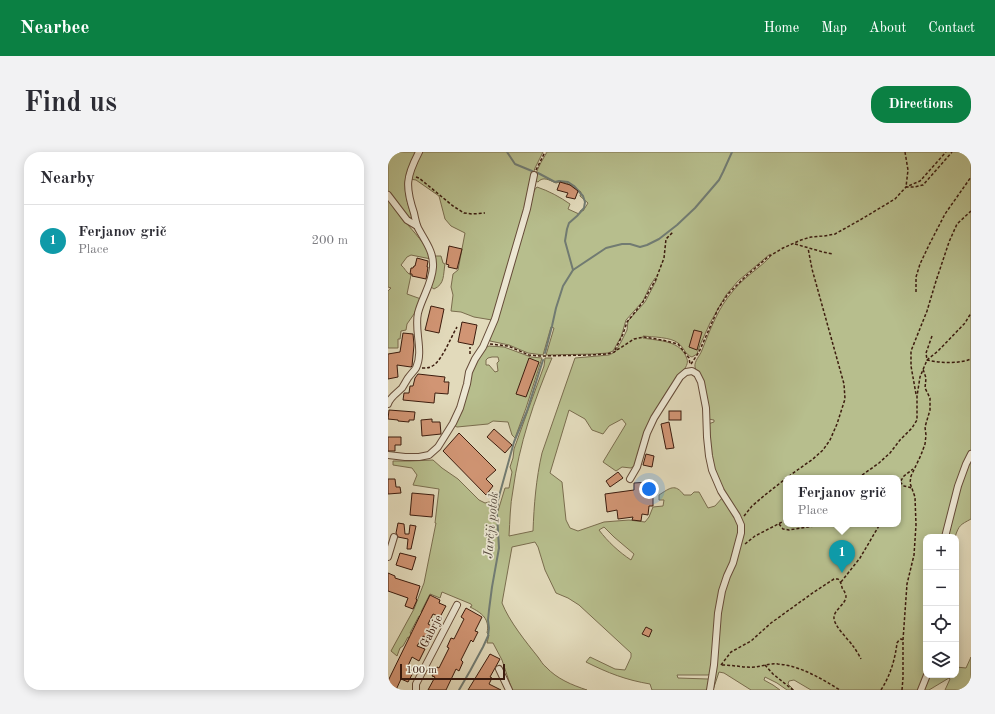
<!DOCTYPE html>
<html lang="en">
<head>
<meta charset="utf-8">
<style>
  body { margin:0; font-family:"Old Standard TT",serif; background:#f2f2f3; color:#2b2b33 }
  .controls { position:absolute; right:12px; bottom:12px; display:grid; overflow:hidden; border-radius:8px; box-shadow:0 2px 10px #0003 }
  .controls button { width:36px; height:36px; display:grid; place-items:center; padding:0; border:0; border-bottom:1px solid #e1e1e2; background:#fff; color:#2b2b33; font:20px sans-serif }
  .scale { position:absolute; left:12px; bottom:10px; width:105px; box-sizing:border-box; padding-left:4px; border:2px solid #3c1c0e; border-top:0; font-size:11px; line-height:14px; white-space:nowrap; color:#3c1c0e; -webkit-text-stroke:3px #ece7d3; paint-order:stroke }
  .you { position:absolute; left:261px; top:337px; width:14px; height:14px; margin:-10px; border:3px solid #fff; border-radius:50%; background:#1a73e8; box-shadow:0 0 0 6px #1a73e833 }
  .badge { display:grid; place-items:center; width:26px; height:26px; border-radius:50%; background:#0b8043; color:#fff; font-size:13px; font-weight:700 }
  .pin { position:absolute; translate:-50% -33px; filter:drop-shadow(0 1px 2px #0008) }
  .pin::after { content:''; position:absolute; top:21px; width:14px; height:12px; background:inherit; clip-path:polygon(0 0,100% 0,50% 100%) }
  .popup { position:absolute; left:395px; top:323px; width:118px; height:52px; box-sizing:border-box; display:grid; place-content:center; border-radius:8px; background:#fff; filter:drop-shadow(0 1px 3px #0005); font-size:13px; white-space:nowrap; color:#7c7c81 }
  .popup b { font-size:15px; color:#2b2b33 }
  .popup::after { content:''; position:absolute; left:50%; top:100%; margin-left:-8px; border:8px solid transparent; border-top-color:#fff }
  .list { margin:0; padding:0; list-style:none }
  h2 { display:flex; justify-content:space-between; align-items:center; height:52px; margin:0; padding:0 16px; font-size:17px }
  h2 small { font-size:13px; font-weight:400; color:#7c7c81 }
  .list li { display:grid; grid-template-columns:26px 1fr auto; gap:12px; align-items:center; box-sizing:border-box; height:72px; padding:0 16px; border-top:1px solid #e1e1e2 }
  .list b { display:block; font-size:15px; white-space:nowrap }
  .list p { margin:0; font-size:13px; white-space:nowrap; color:#7c7c81 }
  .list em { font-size:13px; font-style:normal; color:#7c7c81 }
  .icon { flex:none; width:22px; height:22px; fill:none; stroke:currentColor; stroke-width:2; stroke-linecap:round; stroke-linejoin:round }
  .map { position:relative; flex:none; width:583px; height:538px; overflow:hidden; border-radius:16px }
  header { display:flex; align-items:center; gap:24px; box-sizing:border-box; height:56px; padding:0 20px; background:#0b8043; color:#fff }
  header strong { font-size:19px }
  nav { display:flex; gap:22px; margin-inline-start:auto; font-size:14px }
  .intro { display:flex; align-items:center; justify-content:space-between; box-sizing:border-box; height:96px; padding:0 24px }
  h1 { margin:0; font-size:28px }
  .button { padding:10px 18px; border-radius:16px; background:#0b8043; color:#fff; font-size:14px; font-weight:700 }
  main { display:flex; gap:24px; padding:0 24px }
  aside { flex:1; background:#fff; border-radius:16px; box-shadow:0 2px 10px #0003 }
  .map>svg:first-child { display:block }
  .green { fill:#b7be8d; stroke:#7a6d4e; fill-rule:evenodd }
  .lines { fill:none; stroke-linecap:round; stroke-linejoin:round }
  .stream { stroke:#717b72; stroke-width:2 }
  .building { fill:#d19574; stroke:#3c1c0e }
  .street-casing { stroke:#664c39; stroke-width:8 }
  .path { stroke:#3c1c0e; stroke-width:1.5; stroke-dasharray:3 2; stroke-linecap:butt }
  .street { stroke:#ece7d3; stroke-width:6 }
  .labels { text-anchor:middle; stroke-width:3.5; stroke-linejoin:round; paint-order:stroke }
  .street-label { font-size:12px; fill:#3c1c0e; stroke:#ece7d3 }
  .water-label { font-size:13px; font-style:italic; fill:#574b40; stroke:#ece7d3 }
</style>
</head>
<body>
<header>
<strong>Nearbee</strong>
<nav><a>Home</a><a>Map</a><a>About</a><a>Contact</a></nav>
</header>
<div class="intro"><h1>Find us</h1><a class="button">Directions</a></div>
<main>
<aside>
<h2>Nearby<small></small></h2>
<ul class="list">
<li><span class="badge" style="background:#0f9aa8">1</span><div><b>Ferjanov grič</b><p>Place</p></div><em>200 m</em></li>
</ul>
</aside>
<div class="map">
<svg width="583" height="538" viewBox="0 0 583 538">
  <rect width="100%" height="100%" fill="#e2dabb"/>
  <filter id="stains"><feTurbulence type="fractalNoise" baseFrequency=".005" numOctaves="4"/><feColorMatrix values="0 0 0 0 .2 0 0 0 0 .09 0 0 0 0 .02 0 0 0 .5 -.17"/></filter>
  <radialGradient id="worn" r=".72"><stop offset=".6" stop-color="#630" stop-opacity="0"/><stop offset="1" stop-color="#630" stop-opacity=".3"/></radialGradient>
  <g class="green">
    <path d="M0,0H28C21,14 15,27 18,43C19,51 22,58 24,65L21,67L0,41Z"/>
    <path d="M34,0H155L147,16L145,22L139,49L104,168L86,165L73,160L63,159L65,143L63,135L65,122L70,118L77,81L63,74L57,67L51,44L28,28L22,27Z"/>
    <path d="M159,0H583V298L575,316L555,385H538V520L531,538H423L406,528L401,529L400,532L406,538H399L389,531L377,525L376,528L385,533L392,538H363L336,521L331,520L325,538H324L328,511L331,463L335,440L348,408L355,378L354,370L350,362L335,340L327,319L322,300L320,272L326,270V268L320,267C320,257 318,237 314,228C312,224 308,220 307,215C306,209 312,204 314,198C322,178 330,156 345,139C356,125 372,116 383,104L382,102L350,129L338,143L322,171L312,193L309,202L304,205C297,203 296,195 290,191C283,185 264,185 255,184V186C271,189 293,188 299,207C302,215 288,226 284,232C273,248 260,270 254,289C251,296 250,305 248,313L243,316L234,315L228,319L215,310L238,272L234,267L221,274L215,282L204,278L197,267L181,258L162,321L174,330L178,368L182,376L190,379L216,370L241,368L257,370L261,365L265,355L275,354L276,348H271V343C282,336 287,331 296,343H303L306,340H311L320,356L327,354L335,345L349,367L351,374V382L344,410L335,427L329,450L327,463L324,520L322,522L320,523H289L290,526L320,527L322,529L320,538H264L262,532C238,528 220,521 198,510L202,505L227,517L237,518L243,505V501L191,453L180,446L168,441L157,418L150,395L147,390L124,395L114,451C121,469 138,490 150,505C153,509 155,513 158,515C169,527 184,533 199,538H124L114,508L105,491H99L101,483L99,481C102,467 94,461 82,455L84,454L83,452L54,440L52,446L42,442L33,460L41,464L39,468L31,464L22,481L35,490L34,492L20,485L15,494L12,496L9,504L3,499L26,457L36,431L48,371H47L51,337L25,333L29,323L24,316L5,313V309H22L45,308L54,316L70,327L91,348L97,351L108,348L106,359H110L117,336H121L124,320L122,315L125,306L126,297L139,261L156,214L157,206H164C146,248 131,293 125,338C122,353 122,369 121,384L145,379C146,353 148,327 154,301L187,206L221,203L227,200L233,190L239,178L240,169L257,150L269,127L267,126L262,134L255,149L238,168L233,185L225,199L220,201L205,202L158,203L166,176L163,175L155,203L140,201L121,193L102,189L101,186C116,149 126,109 138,69C140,61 143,40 149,35C161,39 172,45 182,52L180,57L191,62L193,58L195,59L200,51L192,44L193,40C185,35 177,27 168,31C161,28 155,24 150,30L147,29C147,19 154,9 159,0ZM398,326H510V372H398ZM216,375L226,385L246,402L243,408C231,400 220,390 211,378Z"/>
    <path d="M0,48C5,54 10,62 16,68C26,81 38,91 43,107L23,103L19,105L13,113C17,116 18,121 23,123L19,142L33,147L26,162L19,172L18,178L13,179L12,187H10V196H0V139L3,136L0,135Z"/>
    <path d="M47,104H53L55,111L57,112C55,123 57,132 46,137L43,135L48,114Z"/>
    <path d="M101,194L116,195L143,205L154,206L138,256L127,286L124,283L120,270L105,269L100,272L69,275L67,274L84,217L97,196ZM104,205H110L111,209L109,211L110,219L107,220L101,213H98V208L100,206Z"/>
    <path d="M583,307V367C572,373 571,373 567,385H559L570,341Z"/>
    <path d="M583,505V538H557L562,527L561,526L541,538H535L540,523H568V515L578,516Z"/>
  </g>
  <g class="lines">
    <g class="stream">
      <path d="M119,0L127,12L144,19"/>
      <path d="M150,21L167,30L171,29L180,30L186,34L195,44L197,50L196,56L189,64L181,71L179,77L177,89L185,118"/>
      <path d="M157,201L164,174L168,156L175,134L185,118L218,96L234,92H242L252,95L259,93L271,87L289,73L307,56L331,28L335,20L344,0"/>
      <path d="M71,538L82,519L95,495L100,484L101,476L100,468L101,458L104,435L111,396L109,362L110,348L126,290L139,259L155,208"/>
    </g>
  </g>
  <g class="building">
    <path d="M172,30L182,33L190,39L187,47L178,45L180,41L169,38Z"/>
    <path d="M61,94L74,97L69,117L60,115L61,113L58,112Z"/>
    <path d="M29,106L40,109L39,115H40L38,127L24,124V122H22L23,116H25L26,114H27Z"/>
    <path d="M43,154L56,157L51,181L37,178Z"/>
    <path d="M74,170L89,173L85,193L70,190Z"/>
    <path d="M306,178L314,180L309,198L301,195Z"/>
    <path d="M15,181L25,182L26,193L24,214L23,215L9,213L10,225L0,227V202L12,200Z"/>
    <path d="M141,206L151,210L138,245L128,242Z"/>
    <path d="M30,222L57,225L56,230H61L60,242L47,241L46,251L15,248L16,241H21L22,234H25L27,226Z"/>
    <path d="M1,258L27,260L26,268H21V270L10,269V268L0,267Z"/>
    <rect x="281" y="259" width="12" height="9"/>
    <path d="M44,267V270H52L53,282L34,284L33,268Z"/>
    <path d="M281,270L286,296L278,297L273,272Z"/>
    <path d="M106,277L124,293L117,301L99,285Z"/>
    <path d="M71,281L108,318L98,327L105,334L98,343L55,299Z"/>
    <path d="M0,285H13V293H7V299H0Z"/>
    <path d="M258,302L266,304L264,315L255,313Z"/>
    <path d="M230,320L235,326L222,335L218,329Z"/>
    <path d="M0,327H7L8,335H12L13,341L0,342Z"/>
    <path d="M261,330L262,340H265V354H261L260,363L254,362L253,369L244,368L245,365L230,367L229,358L219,360L217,342L246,338V331Z"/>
    <path d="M24,341L46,343L44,365L22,363Z"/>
    <path d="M10,371L16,372L17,382H21L22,373L28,374L23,397H19L20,387L10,385L8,381Z"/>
    <path d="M12,401L28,405L24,418L8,413Z"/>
    <path d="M0,421L7,424V426L32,434L28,447L29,448L25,457L17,454L20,446L0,439Z"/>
    <path d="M42,443L52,448L51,451L58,454L52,465L45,462L40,472L47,476L41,487L35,484L29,494L37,497L31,509L24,505L19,516L26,519L20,530L13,527L8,538H0V529Z"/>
    <path d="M78,456L94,465L87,479L90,480L85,490L83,488L73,508L75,510L71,519L68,517L58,538H40L47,525L44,524L49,515L51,516L61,496L59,495L63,486L66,487L76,467L73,465Z"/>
    <path d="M258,475L264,478L261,485L254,482Z"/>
    <path d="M102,502L112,507L102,525L104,526L101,532L113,538H80Z"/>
  </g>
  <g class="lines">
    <g class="street-casing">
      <g id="street">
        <path d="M0,43L19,68L29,74"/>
        <path d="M0,252C2,245 9,241 14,236C16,233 18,229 20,226C23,222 26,219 28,216C36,199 26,179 30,161C34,145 44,132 45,115C46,100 37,89 30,76C28,71 27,66 26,61C17,34 18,25 31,0"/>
        <path d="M0,303L17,305H31L41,303L50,295L65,271L72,256L79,232L81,220L87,207L95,195L107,167L139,57L146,23"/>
        <path d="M242,327L249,315L259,281L266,266L292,225L298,220L304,219L309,222L313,230L318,256L319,285L321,304L324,318L333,339L349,364L353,373V381L345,411L339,424L334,439L330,461L326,513L322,538"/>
        <path d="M557,385L570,334L578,312L583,302"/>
        <path d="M0,405L6,385"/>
        <path d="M111,517L121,538"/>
        <path d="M28,538V532L69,453"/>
        <path d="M533,538L539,523"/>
      </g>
    </g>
    <g class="path">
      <path d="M517,0L520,18L518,35H526L535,33L564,0"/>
      <path d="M148,18L157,0"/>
      <path d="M28,25L31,26L65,54L76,61L84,62L97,61"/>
      <path d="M407,92L435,100L445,102"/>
      <path d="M528,140V125L532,112L541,93L557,62L583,25"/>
      <path d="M544,184L538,201L539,208C553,211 570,212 583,207"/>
      <path d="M102,192L120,194L141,203L152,204L202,203L219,202L226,200L246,187L256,185L274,188L290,192L301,206L302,212"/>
      <path d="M227,198L235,182L239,170L255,150L268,127L276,106L278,87L285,80"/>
      <path d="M82,202V195"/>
      <path d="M303,212L311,200L330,157L340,142L358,124L380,105L395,96L413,88L423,85L436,84L447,82L472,68L507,47L518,35L532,29L558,0"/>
      <path d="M34,216C39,216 42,216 46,213C55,206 63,185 69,175"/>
      <path d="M528,242L523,214V199L539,159L548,129L561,90L569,72L583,59"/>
      <path d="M470,326L491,311L502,301L512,288L524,276L529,268V244L532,225L539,208L550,199L577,171L583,161"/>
      <path d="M512,330L516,334L524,336"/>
      <path d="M510,333L516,324L525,317"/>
      <path d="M356,364L364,354L377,343L401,324L425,307L435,298L442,288L449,272L457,247L456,232L424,117L420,96"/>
      <path d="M391,372L395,377L401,378L438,372"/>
      <path d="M357,392L367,384L398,368"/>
      <path d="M453,430L472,406L492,372"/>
      <path d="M333,513L343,500L363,489L383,471L426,440L446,427H450C454,431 453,434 455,438C456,439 457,440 457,441C462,450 446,457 446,465C445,473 460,487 465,494C468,498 471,503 473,507"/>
      <path d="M334,513C346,513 357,516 368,515C375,514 382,511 390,512C413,514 432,526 452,538"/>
      <path d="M377,513L385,522L405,538"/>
      <path d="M493,538C502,524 507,508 509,491L511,488L513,487L515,488"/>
      <path d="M514,538L515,526V488L519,432L526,403L528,373L527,345L522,331L523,324L533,303L537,292L538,283L537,275L542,258V246L537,236L538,226L535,217"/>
    </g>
    <use href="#street" class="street"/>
  </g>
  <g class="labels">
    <g class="street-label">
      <text transform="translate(43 479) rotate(-63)" y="4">Gabrje</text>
    </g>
    <g class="water-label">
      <text transform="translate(102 373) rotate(-85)" y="5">Jarčji potok</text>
    </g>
  </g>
  <rect width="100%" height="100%" filter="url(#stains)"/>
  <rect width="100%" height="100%" fill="url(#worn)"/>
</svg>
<div class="controls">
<button>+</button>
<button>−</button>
<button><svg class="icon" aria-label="locate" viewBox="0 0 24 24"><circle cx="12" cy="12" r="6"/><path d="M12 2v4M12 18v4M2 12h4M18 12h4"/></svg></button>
<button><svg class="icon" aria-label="layers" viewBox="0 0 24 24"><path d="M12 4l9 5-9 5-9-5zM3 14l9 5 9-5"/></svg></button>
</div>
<div class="scale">100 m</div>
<div class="you"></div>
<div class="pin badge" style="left:454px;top:421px;background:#0f9aa8">1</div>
<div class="popup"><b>Ferjanov grič</b>Place</div>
</div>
</main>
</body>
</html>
